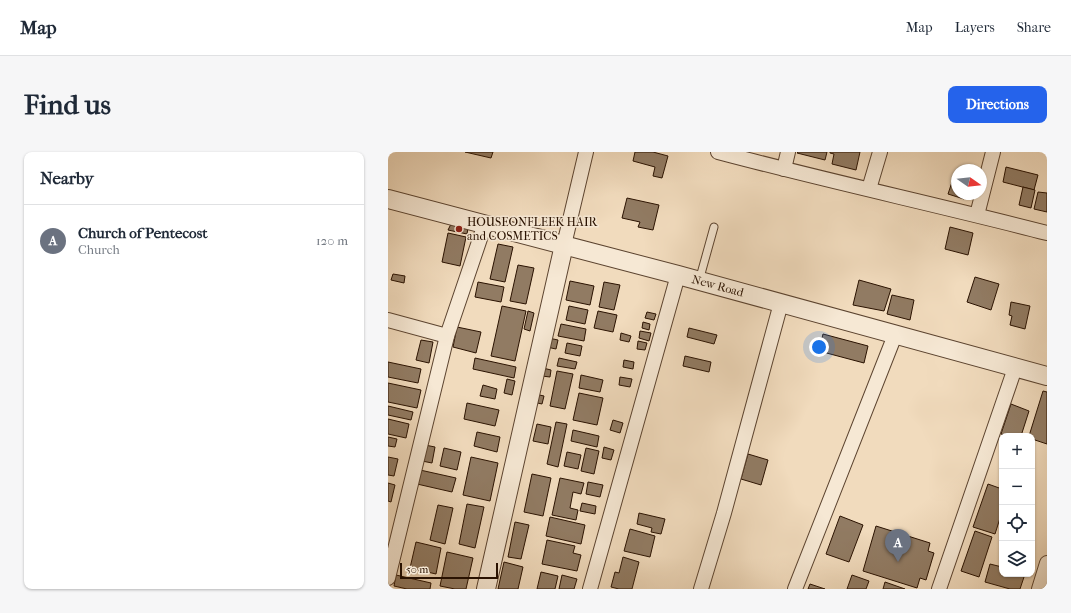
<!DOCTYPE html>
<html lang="en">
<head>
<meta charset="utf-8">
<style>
  body { margin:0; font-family:"IM FELL French Canon",serif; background:#f6f6f7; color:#1f2937 }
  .controls { position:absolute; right:12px; bottom:12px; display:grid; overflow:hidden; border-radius:8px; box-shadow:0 1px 3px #0004 }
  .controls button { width:36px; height:36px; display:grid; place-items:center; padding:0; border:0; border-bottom:1px solid #e0e1e3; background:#fff; color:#1f2937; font:20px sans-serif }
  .compass { position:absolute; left:563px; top:12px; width:36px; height:36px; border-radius:50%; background:#fff; box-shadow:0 1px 3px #0004; rotate:104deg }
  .scale { position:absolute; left:12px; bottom:10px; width:98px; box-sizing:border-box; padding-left:4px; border:2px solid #2a1201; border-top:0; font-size:11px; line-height:14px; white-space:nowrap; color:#2a1201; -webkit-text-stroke:3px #f6e8d4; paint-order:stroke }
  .you { position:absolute; left:431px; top:195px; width:14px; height:14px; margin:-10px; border:3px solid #fff; border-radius:50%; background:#1a73e8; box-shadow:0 0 0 6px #1a73e833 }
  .badge { display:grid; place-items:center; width:26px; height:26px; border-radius:50%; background:#2563eb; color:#fff; font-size:13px; font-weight:700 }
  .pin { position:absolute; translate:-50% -33px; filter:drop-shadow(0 1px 2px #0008) }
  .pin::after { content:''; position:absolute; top:21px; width:14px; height:12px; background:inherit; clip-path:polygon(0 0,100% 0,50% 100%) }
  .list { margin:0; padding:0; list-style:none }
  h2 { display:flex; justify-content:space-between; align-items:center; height:52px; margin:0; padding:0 16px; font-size:17px }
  h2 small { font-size:13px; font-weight:400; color:#747a83 }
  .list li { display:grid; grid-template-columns:26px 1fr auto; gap:12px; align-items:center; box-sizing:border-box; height:72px; padding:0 16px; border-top:1px solid #e0e1e3 }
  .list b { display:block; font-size:15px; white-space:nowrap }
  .list p { margin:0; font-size:13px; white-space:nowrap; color:#747a83 }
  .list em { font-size:13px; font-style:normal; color:#747a83 }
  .icon { flex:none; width:22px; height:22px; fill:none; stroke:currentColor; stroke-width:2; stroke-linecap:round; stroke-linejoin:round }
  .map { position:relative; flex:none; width:659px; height:437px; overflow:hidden; border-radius:8px }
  header { display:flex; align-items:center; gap:24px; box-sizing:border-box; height:56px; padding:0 20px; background:#fff; border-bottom:1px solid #e0e1e3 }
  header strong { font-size:19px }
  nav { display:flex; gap:22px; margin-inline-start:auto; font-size:14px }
  .intro { display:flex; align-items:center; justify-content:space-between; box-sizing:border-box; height:96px; padding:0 24px }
  h1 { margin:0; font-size:28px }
  .button { padding:10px 18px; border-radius:8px; background:#2563eb; color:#fff; font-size:14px; font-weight:700 }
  main { display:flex; gap:24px; padding:0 24px }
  aside { flex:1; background:#fff; border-radius:8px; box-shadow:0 1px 3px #0004 }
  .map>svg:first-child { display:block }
  .building { fill:#917b63; stroke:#2a1201 }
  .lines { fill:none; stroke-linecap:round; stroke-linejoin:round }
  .service-casing { stroke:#5c4430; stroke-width:9 }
  .minor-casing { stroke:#5c4430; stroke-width:16 }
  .tertiary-casing { stroke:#5c4430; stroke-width:20 }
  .service { stroke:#f6e8d4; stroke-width:7 }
  .minor { stroke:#f6e8d4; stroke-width:14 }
  .tertiary { stroke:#f6e8d4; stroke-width:18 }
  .poi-dot { fill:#8f2418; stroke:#f6e8d4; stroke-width:1.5 }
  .labels { text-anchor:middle; stroke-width:3; stroke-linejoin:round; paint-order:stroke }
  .poi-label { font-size:12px; fill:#2a1201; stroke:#f6e8d4; text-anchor:start }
  .street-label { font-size:12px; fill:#2a1201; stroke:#f6e8d4 }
</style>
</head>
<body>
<header>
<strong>Map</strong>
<nav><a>Map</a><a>Layers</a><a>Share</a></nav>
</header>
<div class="intro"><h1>Find us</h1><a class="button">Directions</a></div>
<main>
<aside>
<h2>Nearby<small></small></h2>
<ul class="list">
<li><span class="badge" style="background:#6b7280">A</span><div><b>Church of Pentecost</b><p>Church</p></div><em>120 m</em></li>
</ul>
</aside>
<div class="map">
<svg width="659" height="437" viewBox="0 0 659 437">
  <rect width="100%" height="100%" fill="#f1dbbd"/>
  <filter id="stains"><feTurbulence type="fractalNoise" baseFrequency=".005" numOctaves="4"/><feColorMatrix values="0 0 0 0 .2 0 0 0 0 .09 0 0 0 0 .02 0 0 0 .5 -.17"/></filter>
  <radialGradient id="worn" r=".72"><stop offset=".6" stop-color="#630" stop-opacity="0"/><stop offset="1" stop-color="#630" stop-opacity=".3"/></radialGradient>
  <g class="building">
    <path d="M77,0H105L103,6Z"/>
    <path d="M247,0H265L280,4L274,26L265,24L267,15L245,9Z"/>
    <path d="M410,0H439L437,8L409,1Z"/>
    <path d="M442,0H472L468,18L444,12L446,2L442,1Z"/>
    <path d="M618,15L650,23L646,38L615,30Z"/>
    <path d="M565,27L569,28V42H577L576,47L560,42Z"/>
    <path d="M635,35L647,38L643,56L631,53Z"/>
    <path d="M650,40L659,41V60L646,57Z"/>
    <path d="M239,46L271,53L265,78L250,75L252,70L234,66Z"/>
    <path d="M63,72L80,76L79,82L60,78Z"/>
    <path d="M562,75L585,81L580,103L557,97Z"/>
    <path d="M60,81L78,85L72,114L54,110Z"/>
    <path d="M110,92L125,95L117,130L102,127Z"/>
    <path d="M130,113L146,116L138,152L122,149Z"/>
    <path d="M5,122L17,124L16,131L3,128Z"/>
    <path d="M587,125L611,132L603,158L579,150Z"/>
    <path d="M471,128L503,137L496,159L465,153Z"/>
    <path d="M182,129L206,134L202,153L178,148Z"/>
    <path d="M90,130L116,135L113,150L87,145Z"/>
    <path d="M216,130L232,133L226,158L211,155Z"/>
    <path d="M504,143L526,148L522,168L499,162Z"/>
    <path d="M623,150L642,154L637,177L622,173L624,164L621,163Z"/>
    <path d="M114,154L138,159L127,209L103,204Z"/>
    <path d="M181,154L200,158L197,172L178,168Z"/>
    <path d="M140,159L146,161L142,179L136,177Z"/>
    <path d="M210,159L229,163L225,180L206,176Z"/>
    <path d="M259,160L268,162L266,168L257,166Z"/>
    <path d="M255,170L262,172L261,178L254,176Z"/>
    <path d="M173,172L198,177L196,189L170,184Z"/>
    <path d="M69,175L93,180L88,201L65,195Z"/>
    <path d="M301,176L329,183L326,192L299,185Z"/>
    <path d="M252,179L263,181L261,189L251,186Z"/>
    <path d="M233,181L243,184L241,190L232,188Z"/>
    <path d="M435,182L480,194L476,211L431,199Z"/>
    <path d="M156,185L170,188L168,197L154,194Z"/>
    <path d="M33,188L45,190L41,211L28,208Z"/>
    <path d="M250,189L259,191L257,198L249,197Z"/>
    <path d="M179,191L194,194L192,204L177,201Z"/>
    <path d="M297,204L323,210L321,220L295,214Z"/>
    <path d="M87,206L128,215L126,226L85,217Z"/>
    <path d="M171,206L189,210L187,217L169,214Z"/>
    <path d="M236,208L246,210L245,217L235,215Z"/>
    <path d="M0,210L33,217L30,231L0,225Z"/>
    <path d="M155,216L163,218L162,225L154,224Z"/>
    <path d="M169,219L185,222L177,257L162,254Z"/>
    <path d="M193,223L215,228L212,240L191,236Z"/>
    <path d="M232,225L244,227L242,235L231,233Z"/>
    <path d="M119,227L127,229L124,243L116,241Z"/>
    <path d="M0,231L33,238L29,256L0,250Z"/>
    <path d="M95,233L109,237L107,247L92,244Z"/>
    <path d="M655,239L659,240V292L644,287V284H641Z"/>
    <path d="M191,241L215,246L209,273L185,268Z"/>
    <path d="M147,242L156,244L154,252L145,250Z"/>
    <path d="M79,251L111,258L107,274L76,267Z"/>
    <path d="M623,252L641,259L633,284H620L613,282Z"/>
    <path d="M0,254L25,260L23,268L0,263Z"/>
    <path d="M0,267L21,272L18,286L0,282Z"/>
    <path d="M225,268L235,271L232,281L222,278Z"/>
    <path d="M168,270L179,272L170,315L159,312Z"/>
    <path d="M149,272L163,275L160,292L145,289Z"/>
    <path d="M185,278L211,284L209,295L183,289Z"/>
    <path d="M89,280L112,285L109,300L86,294Z"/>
    <path d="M0,285L9,287L7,295L0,294Z"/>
    <path d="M37,293L47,295L44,311L34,309Z"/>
    <path d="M216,295L226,298L223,308L214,306Z"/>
    <path d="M56,296L73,300L69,318L52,314Z"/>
    <path d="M198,296L211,299L206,322L193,319Z"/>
    <path d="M179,300L193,303L190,317L176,314Z"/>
    <path d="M360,302L380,308L373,333L353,327Z"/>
    <path d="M0,305L10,307L6,324L0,323Z"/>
    <path d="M83,305L110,311L102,349L75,343Z"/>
    <path d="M32,318L68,326L64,340L29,332Z"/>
    <path d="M144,322L163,326L155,364L136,360Z"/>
    <path d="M172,326L196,331L193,342L185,340L182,356L190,358L188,368L164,363Z"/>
    <path d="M200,330L215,333L212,345L198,342Z"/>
    <path d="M0,331L7,333L3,350L0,349Z"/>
    <path d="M600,332L614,337V360L607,382L585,375Z"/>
    <path d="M194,351L208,354L207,362L192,359Z"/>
    <path d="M79,352L96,355L87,396L71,392Z"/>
    <path d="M50,353L65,356L57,392L42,388Z"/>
    <path d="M251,361L277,367L273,382L263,380L264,376L249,372Z"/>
    <path d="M452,364L475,373L461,410L438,402Z"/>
    <path d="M162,365L197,373L193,392L158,384Z"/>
    <path d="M127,370L141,373L133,407L120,405Z"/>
    <path d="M488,374L542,391L540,399L546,401L538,428L532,426L529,436L475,419Z"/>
    <path d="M242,377L267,384L262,405L236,399Z"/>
    <path d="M587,379L604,385L591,425L573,419Z"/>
    <path d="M159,388L187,394L185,401L193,403L189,419L154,412Z"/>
    <path d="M28,390L53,396L48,422L22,416Z"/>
    <path d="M59,400L85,406L78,437H67L52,434Z"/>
    <path d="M235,405L251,410L244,437H231L223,435L227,420L231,421Z"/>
    <path d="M116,410L135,415L130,437H110Z"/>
    <path d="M602,412L614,415V422H637L632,437H622L597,430Z"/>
    <path d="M153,420L170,424L167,437H149Z"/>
    <path d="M8,423L43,431L42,437H19L6,434Z"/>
    <path d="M174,423L189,427L186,437H171Z"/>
    <path d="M464,423L481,429L478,437H459Z"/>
    <path d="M497,430L517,437H495Z"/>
    <path d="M422,432L437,437H420Z"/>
  </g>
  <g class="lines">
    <g class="service-casing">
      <path id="service" d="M311,129L326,75"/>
    </g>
    <g class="minor-casing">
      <g id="minor">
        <path d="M330,0C439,29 550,53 659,81"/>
        <path d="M396,17L400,0"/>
        <path d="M481,37L492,0"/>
        <path d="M589,63L605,0"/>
        <path d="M176,93L198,0"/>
        <path d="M0,168L59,184"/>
        <path d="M0,426L59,184L97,72"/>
        <path d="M202,437L290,123"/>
        <path d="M313,437L336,361L393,151"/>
        <path d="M407,437L507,183"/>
        <path d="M551,437L627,216"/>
        <path d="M651,437L659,411"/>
      </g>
    </g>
    <g class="tertiary-casing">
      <g id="tertiary">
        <path id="s1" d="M0,47L290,123L659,224"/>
        <path d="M98,437L176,93"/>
      </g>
    </g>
    <use href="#service" class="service"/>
    <use href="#minor" class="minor"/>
    <use href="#tertiary" class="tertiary"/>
  </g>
  <circle class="poi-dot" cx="71" cy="77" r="4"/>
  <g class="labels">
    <g class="poi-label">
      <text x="79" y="74">HOUSEONFLEEK HAIR<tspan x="79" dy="14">and COSMETICS</tspan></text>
    </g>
    <g class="street-label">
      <text dy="4" stroke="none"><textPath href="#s1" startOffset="341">New Road</textPath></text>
    </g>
  </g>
  <rect width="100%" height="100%" filter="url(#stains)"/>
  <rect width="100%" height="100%" fill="url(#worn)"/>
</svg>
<div class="controls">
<button>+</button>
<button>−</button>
<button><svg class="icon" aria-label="locate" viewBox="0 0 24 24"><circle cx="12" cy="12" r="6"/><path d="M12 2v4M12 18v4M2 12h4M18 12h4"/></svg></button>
<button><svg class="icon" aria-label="layers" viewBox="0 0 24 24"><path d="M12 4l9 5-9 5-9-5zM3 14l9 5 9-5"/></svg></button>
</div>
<svg class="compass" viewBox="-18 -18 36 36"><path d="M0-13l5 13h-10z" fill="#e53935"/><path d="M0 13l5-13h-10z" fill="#747a83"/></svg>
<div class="scale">50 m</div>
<div class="you"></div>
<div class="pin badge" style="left:510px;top:410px;background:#6b7280">A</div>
</div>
</main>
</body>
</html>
